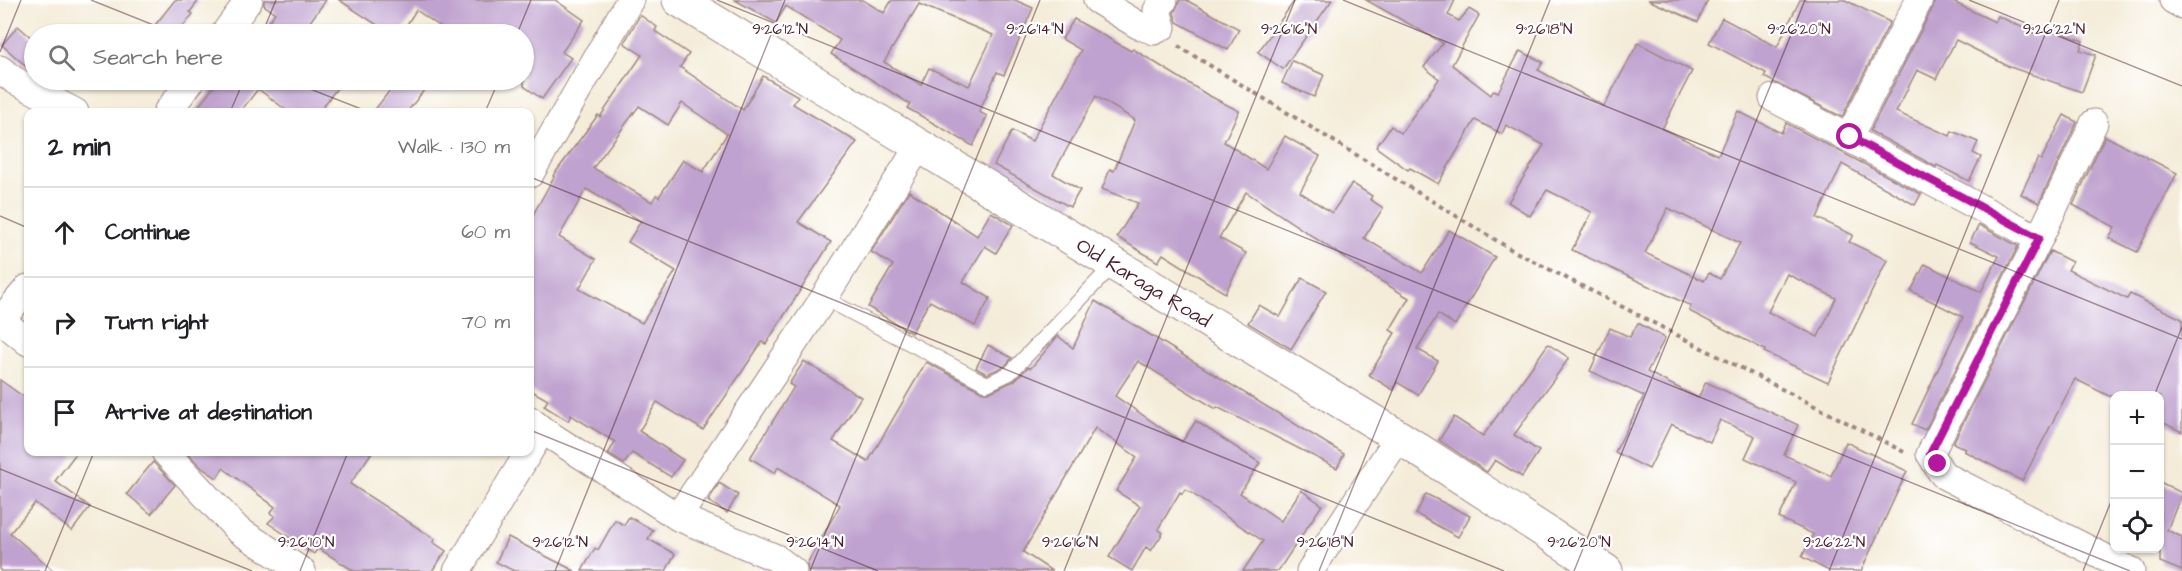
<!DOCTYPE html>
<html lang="en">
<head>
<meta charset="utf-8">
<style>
  body { margin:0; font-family:"Architects Daughter",sans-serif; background:#f2f2f2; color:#202124 }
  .controls { position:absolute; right:18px; bottom:18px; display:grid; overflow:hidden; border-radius:12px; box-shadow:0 2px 4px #0004 }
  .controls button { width:54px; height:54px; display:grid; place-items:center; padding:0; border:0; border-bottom:2px solid #e0e0e0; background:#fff; color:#202124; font:30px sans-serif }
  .stop { position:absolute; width:18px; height:18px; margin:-14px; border:4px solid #b5179e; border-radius:50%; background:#fff }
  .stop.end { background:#b5179e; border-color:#fff; box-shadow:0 2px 6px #0008 }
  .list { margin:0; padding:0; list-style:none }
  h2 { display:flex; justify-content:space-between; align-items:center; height:78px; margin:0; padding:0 24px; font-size:26px }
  h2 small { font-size:20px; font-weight:400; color:#757577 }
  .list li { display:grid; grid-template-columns:39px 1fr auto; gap:18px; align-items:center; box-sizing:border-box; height:90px; padding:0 24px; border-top:2px solid #e0e0e0 }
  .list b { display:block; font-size:22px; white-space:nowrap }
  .list em { font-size:20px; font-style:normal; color:#757577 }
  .icon { flex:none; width:33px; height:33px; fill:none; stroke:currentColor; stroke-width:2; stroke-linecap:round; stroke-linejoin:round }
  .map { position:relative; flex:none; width:2182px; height:571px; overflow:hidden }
  .search { position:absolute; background:#fff; box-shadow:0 2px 4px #0004; left:24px; top:24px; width:510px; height:66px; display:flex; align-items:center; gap:15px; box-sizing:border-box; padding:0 21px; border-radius:33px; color:#757577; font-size:22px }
  .panel { position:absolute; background:#fff; box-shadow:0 2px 4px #0004; left:24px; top:108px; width:510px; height:348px; border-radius:12px }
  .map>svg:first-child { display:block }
  .building { fill:#bfa2cf; fill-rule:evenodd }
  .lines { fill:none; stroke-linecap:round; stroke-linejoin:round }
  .lane-casing { stroke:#9f8682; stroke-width:16 }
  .street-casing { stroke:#9f8682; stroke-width:29 }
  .secondary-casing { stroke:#9f8682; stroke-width:35 }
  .path { stroke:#9f8682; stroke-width:4; stroke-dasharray:4.5 4.5; stroke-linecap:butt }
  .lane { stroke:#fff; stroke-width:14 }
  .street { stroke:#fff; stroke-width:27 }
  .secondary { stroke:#fff; stroke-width:33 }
  .route { stroke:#b5179e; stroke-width:8 }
  .ticks { fill:none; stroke:#4a1f2b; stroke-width:1.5; stroke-opacity:0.45 }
  .labels { text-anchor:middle; stroke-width:4.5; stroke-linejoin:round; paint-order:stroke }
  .street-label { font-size:20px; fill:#4a1f2b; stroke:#fff }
  .ticks-label { font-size:15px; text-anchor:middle; fill:#4a1f2b; stroke:#fff; stroke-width:4.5; stroke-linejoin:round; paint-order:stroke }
</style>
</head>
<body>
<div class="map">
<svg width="2182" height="571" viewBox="0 0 2182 571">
  <rect width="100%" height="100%" fill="#fff"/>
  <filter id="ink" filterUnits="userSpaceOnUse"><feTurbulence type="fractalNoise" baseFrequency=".0167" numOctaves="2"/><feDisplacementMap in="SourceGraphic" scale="12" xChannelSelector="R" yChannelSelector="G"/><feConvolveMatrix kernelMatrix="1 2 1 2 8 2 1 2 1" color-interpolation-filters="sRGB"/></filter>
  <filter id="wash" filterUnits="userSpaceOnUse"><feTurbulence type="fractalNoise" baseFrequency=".008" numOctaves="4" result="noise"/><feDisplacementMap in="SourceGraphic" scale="24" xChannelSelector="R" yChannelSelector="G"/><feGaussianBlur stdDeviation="1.35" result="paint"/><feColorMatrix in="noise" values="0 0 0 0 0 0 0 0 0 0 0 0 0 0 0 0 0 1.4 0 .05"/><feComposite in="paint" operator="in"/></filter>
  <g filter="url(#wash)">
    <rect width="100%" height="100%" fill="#f4ecd8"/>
    <g id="blocks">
      <g class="building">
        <path d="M175,0H199L190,12L193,14L177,34H148Z"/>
        <path d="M264,0H326L301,34H260L275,13L264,5Z"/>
        <path d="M339,0H555L584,20L562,52L571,58L542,99L524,86V34H451L416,10L401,34H391Z"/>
        <path d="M735,0H863L884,13L892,0H1015L1033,8L1004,75L997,72L979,112L987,116L973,146L907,108L910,104L831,54L840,40L786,6L776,23ZM919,4L993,35L969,86L929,68L921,85L884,62Z"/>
        <path d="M1180,0H1186L1239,29L1228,50L1177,22L1174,13Z"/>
        <path d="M1295,0H1332L1283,69L1258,52Z"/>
        <path d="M1366,0H1455L1448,15L1459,21L1469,9L1479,15L1452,65L1491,95L1494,90L1498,92L1520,51L1543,62L1538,70L1604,106L1638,43L1692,71L1662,129L1718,155L1738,111L1781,133L1786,123L1921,194L1915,205L1842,164L1817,218L1853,235L1849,242L1887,260L1828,382L1764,352L1765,350L1689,311L1691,306L1572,250L1592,212L1547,190L1530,216L1508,202L1544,145L1506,125L1502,134L1475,120L1438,184L1410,168L1408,170L1376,147L1391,126L1401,133L1439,79L1424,67L1443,43ZM1668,208L1740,243L1720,279L1709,273L1704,281L1645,253ZM1787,274L1836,298L1818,337L1768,312Z"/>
        <path d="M1648,0H1708L1698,22Z"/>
        <path d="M1800,0H1845L1890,22L1842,117L1764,77L1766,73L1709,43L1722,18L1777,47Z"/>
        <path d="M1935,0H1949L1995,22L1998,16L2038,35L2041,27L2057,31L2083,41L2080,50L2096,55L2082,92L2010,67L1956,40L1936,79L1917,70L1896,112L1950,136L1952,131L1978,142L1973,153L1981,157L1969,181L1937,165L1936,167L1870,131L1933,7Z"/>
        <path d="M640,15L657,27L655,31L689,54L680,67L743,110L763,76L798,96L793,104L857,142L798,222L831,242L766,344L762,342L703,430L657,402L639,431L683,460L671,477L632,453L624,464L608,454L615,442L571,415L568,421L544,406L548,400L530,390V220L554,177L553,176L598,115L600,117L642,55L624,43ZM682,103L727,134L703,172L683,160L659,197L656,195L652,202L593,168L639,106L668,125ZM586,189L641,221L628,242L676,271L642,323L579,289L596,259L559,237Z"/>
        <path d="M1074,19L1131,51L1133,49L1206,94L1239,111L1224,142L1266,169L1285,136L1320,156L1300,192L1332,213L1352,183L1372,196L1370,199L1383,208L1364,238L1422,273L1449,230L1495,257L1455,325L1438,314L1417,349L1438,361L1418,395L1397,382L1393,390L1369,375L1395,333L1390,330L1409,298L1363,270L1246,192L1219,238L1246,253L1225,293L1163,254L1158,262L1117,237L1138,203L1102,189L1110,169L1114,171L1135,120L1096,96L1053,174L1080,190L1070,207L994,165L1012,131L1032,141L1081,50L1062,39Z"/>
        <path d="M18,26L34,40V73L2,45Z"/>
        <path d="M1292,61L1324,75L1314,97L1282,83Z"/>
        <path d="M219,80H343L319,112H289L258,89L240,112H194Z"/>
        <path d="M398,80H432L407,112H373Z"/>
        <path d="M2064,115L2077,122L2039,203L2021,194L2038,158L2041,160Z"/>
        <path d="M2105,136L2177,173L2137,252L2109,238L2115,227L2073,205Z"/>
        <path d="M909,191L977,236L991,212L1013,225L996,253L985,246L963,282L990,298L975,326L930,301L911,333L868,307L893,265L871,252Z"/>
        <path d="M1979,225L2018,246L1925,430L1912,424L1963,317L1911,291L1925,264L1981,292L1999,256L1970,242Z"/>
        <path d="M2050,251L2072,262L2068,270L2127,299L2130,294L2182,319V432L2160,421V396H2109L2075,379L2022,481L1964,451L1966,449L1953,443Z"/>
        <path d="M1302,278L1326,291L1291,349L1248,323L1259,305L1280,317Z"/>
        <path d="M1095,301L1344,454L1337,468L1217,407L1216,409L1138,361L1115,396L1182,442L1196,421L1260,463L1240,493L1281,521L1301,490L1322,505L1278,571H1243L1263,541L1185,489L1182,494L1180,492L1158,529L1163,533L1151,551L1146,547L1132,571L1109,557L1140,506L1116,491L1137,457L1095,428L1023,552L1052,571H808L807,564L840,505L778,467L775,473L750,458L794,387L789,384L804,361L861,397L833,441L868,462L926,362L983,392H990L1014,381L1028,367L1031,368L1058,336L1073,348Z"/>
        <path d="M1638,323L1665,338L1647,372L1698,398L1706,382L1798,425L1784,455L1831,476L1846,442L1907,471L1861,571H1829L1802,557L1813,534L1779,518L1796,482L1745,458L1755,436L1720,420L1710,442L1671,424L1649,469L1615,452L1644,396L1590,371L1610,328L1630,337Z"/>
        <path d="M1548,344L1569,358L1514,435L1539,451L1522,477L1495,460L1487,472L1439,440L1454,417L1483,436Z"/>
        <path d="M988,345L1012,358L1005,366L987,374L976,368Z"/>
        <path d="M0,380L28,400V452H77L55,481L90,507L72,531L35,503L10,533L54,571H0Z"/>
        <path d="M186,452H372L350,484L435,539L433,542L446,551L432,571H354L318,548L314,554L268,523L275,516L270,513L275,507L223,468L217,478L202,468Z"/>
        <path d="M153,462L175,485L151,514L127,494Z"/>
        <path d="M2160,482L2182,493L2167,530L2182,537V571L2160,562Z"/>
        <path d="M719,483L738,495L727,513L708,501Z"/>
        <path d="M1426,494L1470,516L1458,537L1416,514Z"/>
        <path d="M629,517L653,530L648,539L675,554L666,571H582L595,548L598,550L615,520L624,525Z"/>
        <path d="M508,537L575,571H514L496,562Z"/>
      </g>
    </g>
  </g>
  <g filter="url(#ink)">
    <use href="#blocks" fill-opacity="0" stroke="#9f8682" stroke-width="1.5"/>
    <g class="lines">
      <g class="lane-casing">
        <path id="lane" d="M824,298L987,384L1010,373L1114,264"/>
      </g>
      <g class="street-casing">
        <g id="street">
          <path d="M1097,0L1138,25L1154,31L1162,27L1157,10L1164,0"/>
          <path d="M2173,0L2182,5"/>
          <path d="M224,34L249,0"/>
          <path d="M0,69L14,80L75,112"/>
          <path d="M1773,98L2039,239"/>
          <path d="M167,112L192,80"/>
          <path d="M2094,123L2039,239L1930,454C1936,462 1938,470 1945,476L2131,571"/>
          <path d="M1849,137L1919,0"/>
          <path d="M530,174L630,0"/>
          <path d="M1,320L28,342"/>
          <path d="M0,321L28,288"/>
          <path d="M530,420L542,430L678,517L776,558L793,571"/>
          <path d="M165,452L238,530L302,571"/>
          <path d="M678,517L824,298L919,146"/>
          <path d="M457,571L542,430"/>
          <path d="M1310,571L1399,437"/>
        </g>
      </g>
      <g class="secondary-casing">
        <g id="secondary">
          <path id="s1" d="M679,0L1399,437L1606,571"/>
        </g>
      </g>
      <path class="path" d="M1178,46L1512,250L1904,452"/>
      <use href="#lane" class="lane"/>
      <use href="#street" class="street"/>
      <use href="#secondary" class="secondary"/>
    </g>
  </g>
  <g class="lines" filter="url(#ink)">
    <path class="route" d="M1850,137L2039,238L1930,454L1938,464"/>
  </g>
  <path class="ticks" d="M91,0L176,34M717,0L2130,571M1343,0L2182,339M1969,0L2182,86M262,34L276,0M517,34L531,0M0,52L21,0M287,80L369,112M230,112L244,80M485,112L499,80M530,177L1504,571M0,216L28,228M2154,396L2182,327M530,430L878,571M0,469L252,571M45,571L94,452M300,571L348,452M555,571L785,0M810,571L1040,0M1064,571L1295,0M1319,571L1550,0M1574,571L1805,0M1829,571L2059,0M2083,571L2114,494"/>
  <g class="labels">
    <g class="street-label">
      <text dy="7" stroke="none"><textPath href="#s1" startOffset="544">Old Karaga Road</textPath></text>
    </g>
  </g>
  <g class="ticks-label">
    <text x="780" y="34">9°26'12"N</text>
    <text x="1035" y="34">9°26'14"N</text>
    <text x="1289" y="34">9°26'16"N</text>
    <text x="1544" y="34">9°26'18"N</text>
    <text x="1799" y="34">9°26'20"N</text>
    <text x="2054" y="34">9°26'22"N</text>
    <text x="306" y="547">9°26'10"N</text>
    <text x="560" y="547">9°26'12"N</text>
    <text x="815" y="547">9°26'14"N</text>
    <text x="1070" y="547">9°26'16"N</text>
    <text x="1325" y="547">9°26'18"N</text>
    <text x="1579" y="547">9°26'20"N</text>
    <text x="1834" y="547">9°26'22"N</text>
  </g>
</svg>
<div class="controls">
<button>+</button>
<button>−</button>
<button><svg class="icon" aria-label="locate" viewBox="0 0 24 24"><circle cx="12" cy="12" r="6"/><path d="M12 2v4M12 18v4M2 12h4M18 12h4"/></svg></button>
</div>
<div class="stop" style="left:1850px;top:137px"></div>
<div class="stop end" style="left:1938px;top:464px"></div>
<div class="search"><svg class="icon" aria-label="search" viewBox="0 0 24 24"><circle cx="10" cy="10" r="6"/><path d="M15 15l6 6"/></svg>Search here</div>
<section class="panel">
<h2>2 min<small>Walk · 130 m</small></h2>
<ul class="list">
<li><svg class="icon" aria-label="ahead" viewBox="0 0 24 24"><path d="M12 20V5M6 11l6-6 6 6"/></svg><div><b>Continue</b></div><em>60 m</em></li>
<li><svg class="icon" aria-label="right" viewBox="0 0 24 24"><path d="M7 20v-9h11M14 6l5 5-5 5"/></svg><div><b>Turn right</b></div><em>70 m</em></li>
<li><svg class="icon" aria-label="arrive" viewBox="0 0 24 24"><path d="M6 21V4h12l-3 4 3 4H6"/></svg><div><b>Arrive at destination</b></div></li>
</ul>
</section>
</div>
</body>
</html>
